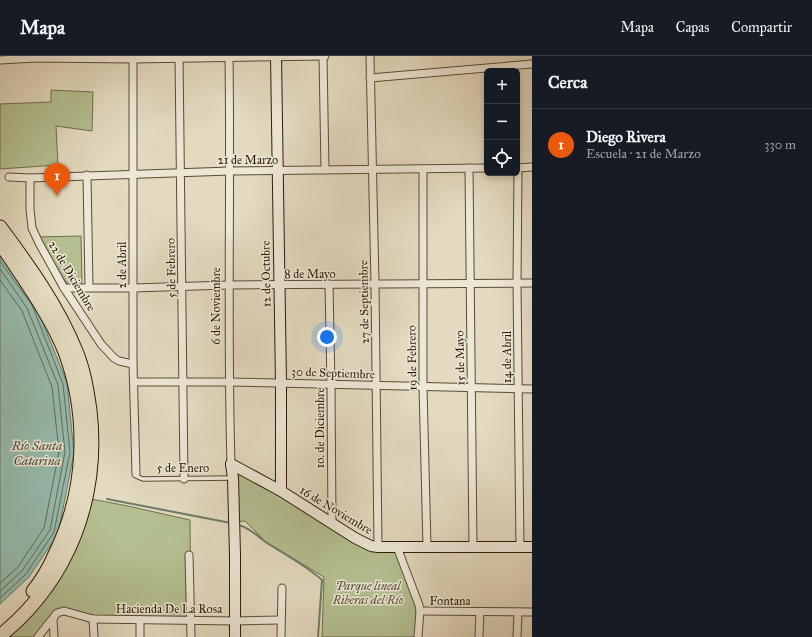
<!DOCTYPE html>
<html lang="es">
<head>
<meta charset="utf-8">
<style>
  body { margin:0; font-family:"IM FELL Great Primer",serif; background:#20242c; color:#f1f3f6 }
  .controls { position:absolute; right:12px; top:12px; display:grid; overflow:hidden; border-radius:6px; box-shadow:0 2px 6px #0003 }
  .controls button { width:36px; height:36px; display:grid; place-items:center; padding:0; border:0; border-bottom:1px solid #363941; background:#171b24; color:#f1f3f6; font:20px sans-serif }
  .you { position:absolute; left:327px; top:281px; width:14px; height:14px; margin:-10px; border:3px solid #fff; border-radius:50%; background:#1a73e8; box-shadow:0 0 0 6px #1a73e833 }
  .badge { display:grid; place-items:center; width:26px; height:26px; border-radius:50%; background:#ea580c; color:#fff; font-size:13px; font-weight:700 }
  .pin { position:absolute; translate:-50% -33px; filter:drop-shadow(0 1px 2px #0008) }
  .pin::after { content:''; position:absolute; top:21px; width:14px; height:12px; background:inherit; clip-path:polygon(0 0,100% 0,50% 100%) }
  .list { margin:0; padding:0; list-style:none }
  h2 { display:flex; justify-content:space-between; align-items:center; height:52px; margin:0; padding:0 16px; font-size:17px }
  h2 small { font-size:13px; font-weight:400; color:#9ea1a6 }
  .list li { display:grid; grid-template-columns:26px 1fr auto; gap:12px; align-items:center; box-sizing:border-box; height:72px; padding:0 16px; border-top:1px solid #363941 }
  .list b { display:block; font-size:15px; white-space:nowrap }
  .list p { margin:0; font-size:13px; white-space:nowrap; color:#9ea1a6 }
  .list em { font-size:13px; font-style:normal; color:#9ea1a6 }
  .icon { flex:none; width:22px; height:22px; fill:none; stroke:currentColor; stroke-width:2; stroke-linecap:round; stroke-linejoin:round }
  .map { position:relative; flex:none; width:532px; height:581px; overflow:hidden }
  header { display:flex; align-items:center; gap:24px; box-sizing:border-box; height:56px; padding:0 20px; background:#171b24; border-bottom:1px solid #363941 }
  header strong { font-size:19px }
  nav { display:flex; gap:22px; margin-inline-start:auto; font-size:14px }
  main { display:flex }
  aside { flex:1; background:#171b24 }
  .map>svg:first-child { display:block }
  .green { fill:#b4bf91; stroke:#706e4c }
  .water { fill:#96bbad; stroke:#6c7b6a }
  .lines { fill:none; stroke-linecap:round; stroke-linejoin:round }
  .shore { stroke:#616c5a; stroke-width:1 }
  .stream { stroke:#6c7b6a; stroke-width:2 }
  .lane-casing { stroke:#5a4c34; stroke-width:5.5 }
  .street-casing { stroke:#5a4c34; stroke-width:9 }
  .secondary-casing { stroke:#2c1c06; stroke-width:12 }
  .highway-casing { stroke:#2c1c06; stroke-width:15 }
  .lane { stroke:#ede7d5; stroke-width:3.5 }
  .street { stroke:#ede7d5; stroke-width:7 }
  .secondary { stroke:#ede7d5; stroke-width:10 }
  .highway { stroke:#e3dabf; stroke-width:13 }
  .labels { text-anchor:middle; stroke-width:3; stroke-linejoin:round; paint-order:stroke }
  .street-label { font-size:12px; fill:#2c1c06; stroke:#ede7d5 }
  .park-label { font-size:12px; font-style:italic; fill:#554d30; stroke:#ede7d5 }
  .water-label { font-size:13px; font-style:italic; fill:#4c4c38; stroke:#ede7d5 }
</style>
</head>
<body>
<header>
<strong>Mapa</strong>
<nav><a>Mapa</a><a>Capas</a><a>Compartir</a></nav>
</header>
<main>
<div class="map">
<svg width="532" height="581" viewBox="0 0 532 581">
  <rect width="100%" height="100%" fill="#e3dabf"/>
  <filter id="stains"><feTurbulence type="fractalNoise" baseFrequency=".005" numOctaves="4"/><feColorMatrix values="0 0 0 0 .2 0 0 0 0 .09 0 0 0 0 .02 0 0 0 .5 -.17"/></filter>
  <radialGradient id="worn" r=".72"><stop offset=".6" stop-color="#630" stop-opacity="0"/><stop offset="1" stop-color="#630" stop-opacity=".3"/></radialGradient>
  <g class="green">
    <path d="M51,34L93,36L92,75L56,70L58,109L0,113V48L51,46Z"/>
    <path d="M81,180L82,226L81,229H68L36,181Z"/>
    <path d="M231,408L355,482L397,491L416,539L418,581H322L324,521L266,486L245,465L234,466Z"/>
    <path d="M86,442L128,450L190,464L191,564H140L59,556L38,581H0L48,529Z"/>
  </g>
  <path class="water" d="M0,198L35,247L67,327L74,397L58,478L29,521L0,548Z"/>
  <g class="lines">
    <g class="shore">
      <path d="M0,205L32,249L63,328L70,396L54,476L26,518L0,542"/>
      <path d="M0,213L27,252L58,329L65,396L50,474L22,515L0,535"/>
      <path d="M0,224L22,255L52,331L59,396L44,472L18,511L0,527"/>
    </g>
    <g class="stream">
      <path d="M107,443L231,467"/>
      <path d="M238,469C249,471 257,480 267,487C286,499 305,509 322,524L318,581"/>
    </g>
    <g class="lane-casing">
      <path id="lane" d="M136,418L138,421L143,423L233,422"/>
    </g>
    <g class="street-casing">
      <g id="street">
        <path d="M133,0V308L136,418"/>
        <path d="M179,0L184,423"/>
        <path d="M229,0C231,136 227,272 231,408"/>
        <path d="M323,0L325,114"/>
        <path d="M370,0L375,228L378,491"/>
        <path d="M0,4L36,2L133,3L325,0"/>
        <path d="M370,22L532,8"/>
        <path d="M469,112L473,491"/>
        <path d="M517,112L532,111"/>
        <path d="M518,112L517,227L520,491"/>
        <path d="M423,113V331L427,491"/>
        <path d="M87,119L89,231"/>
        <path d="M9,121L30,122L230,115L487,112"/>
        <path d="M30,122V153L32,172L39,187L64,232L101,288L114,302L119,305L133,308"/>
        <path d="M329,228L331,329L332,467"/>
        <path d="M64,232H133L228,229L532,227"/>
        <path d="M134,326H229L532,333"/>
        <path d="M397,491L419,549L420,555L418,581"/>
        <path d="M189,499L191,581"/>
        <path d="M420,555L532,556"/>
        <path d="M53,563L54,581"/>
        <path d="M93,563L94,581"/>
        <path d="M38,581L57,557L64,555L93,563L235,565L280,564"/>
        <path d="M140,581V564"/>
        <path d="M281,581L282,532"/>
        <path d="M479,581L480,556"/>
        <path d="M517,581L518,556"/>
      </g>
    </g>
    <g class="secondary-casing">
      <g id="secondary">
        <path d="M276,0L281,327V435"/>
        <path d="M231,408L281,435L355,482L371,490L378,491H532"/>
        <path d="M231,408L233,422L235,499V581"/>
      </g>
    </g>
    <g class="highway-casing">
      <g id="highway">
        <path d="M0,171C29,210 58,250 76,295C84,314 87,334 90,354C100,442 69,524 0,580"/>
        <path d="M0,187C22,220 51,260 65,296C89,361 86,434 56,496C50,510 42,524 33,535"/>
      </g>
    </g>
    <use href="#lane" class="lane"/>
    <use href="#street" class="street"/>
    <use href="#secondary" class="secondary"/>
    <use href="#highway" class="highway"/>
  </g>
  <g class="labels">
    <g class="street-label">
      <text x="248" y="108">21 de Marzo</text>
      <text transform="translate(122 209) rotate(-90)" y="4">2 de Abril</text>
      <text transform="translate(171 212) rotate(-91)" y="4">5 de Febrero</text>
      <text transform="translate(266 218) rotate(-91)" y="4">12 de Octubre</text>
      <text x="310" y="222">8 de Mayo</text>
      <text transform="translate(72 220) rotate(59)" y="4">22 de Diciembre</text>
      <text transform="translate(364 246) rotate(-91)" y="4">27 de Septiembre</text>
      <text transform="translate(216 250) rotate(-90)" y="4">6 de Noviembre</text>
      <text transform="translate(507 301) rotate(-90)" y="4">14 de Abril</text>
      <text transform="translate(412 302) rotate(-91)" y="4">19 de Febrero</text>
      <text transform="translate(460 302) rotate(-91)" y="4">15 de Mayo</text>
      <text transform="translate(333 317) rotate(2)" y="4">30 de Septiembre</text>
      <text transform="translate(320 372) rotate(-90)" y="4">1o. de Diciembre</text>
      <text x="183" y="416">5 de Enero</text>
      <text transform="translate(336 454) rotate(31)" y="4">16 de Noviembre</text>
      <text x="450" y="549">Fontana</text>
      <text x="169" y="557">Hacienda De La Rosa</text>
    </g>
    <g class="park-label">
      <text x="368" y="534">Parque lineal<tspan x="368" dy="14">Riberas del Río</tspan></text>
    </g>
    <g class="water-label">
      <text x="37" y="394">Río Santa<tspan x="37" dy="15">Catarina</tspan></text>
    </g>
  </g>
  <rect width="100%" height="100%" filter="url(#stains)"/>
  <rect width="100%" height="100%" fill="url(#worn)"/>
</svg>
<div class="controls">
<button>+</button>
<button>−</button>
<button><svg class="icon" aria-label="locate" viewBox="0 0 24 24"><circle cx="12" cy="12" r="6"/><path d="M12 2v4M12 18v4M2 12h4M18 12h4"/></svg></button>
</div>
<div class="you"></div>
<div class="pin badge" style="left:57px;top:140px">1</div>
</div>
<aside>
<h2>Cerca<small></small></h2>
<ul class="list">
<li><span class="badge">1</span><div><b>Diego Rivera</b><p>Escuela · 21 de Marzo</p></div><em>330 m</em></li>
</ul>
</aside>
</main>
</body>
</html>
